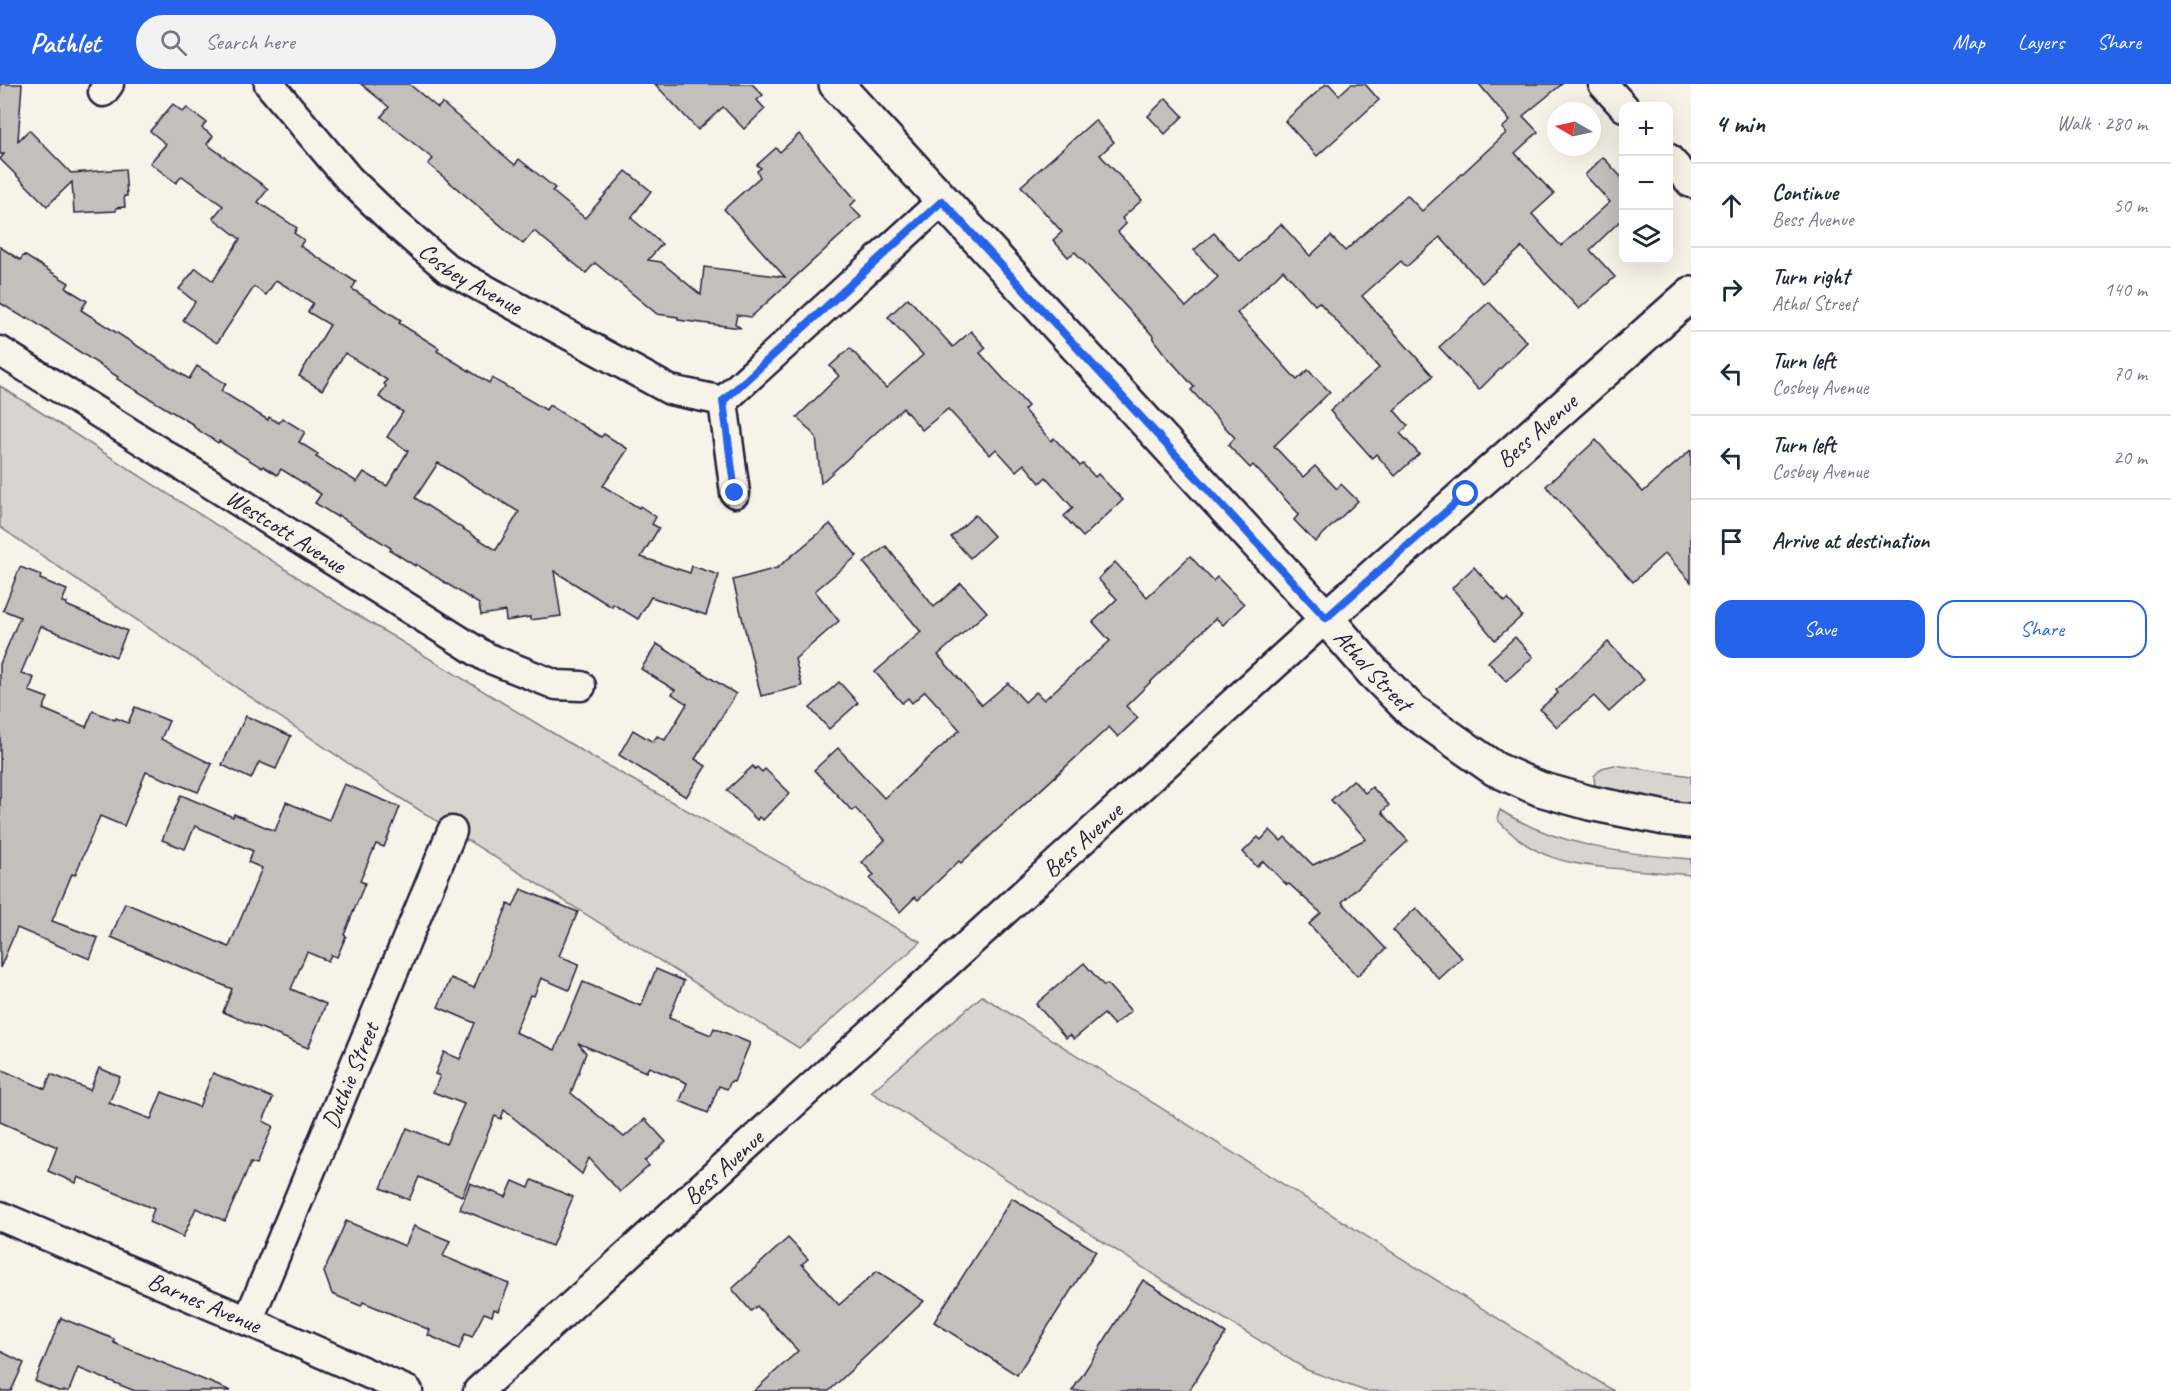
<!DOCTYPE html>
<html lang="en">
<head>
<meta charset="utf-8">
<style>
  body { margin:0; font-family:Caveat,sans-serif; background:#f2f2f3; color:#1f2937 }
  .controls { position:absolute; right:18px; top:18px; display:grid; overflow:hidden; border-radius:12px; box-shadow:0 6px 24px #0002 }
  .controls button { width:54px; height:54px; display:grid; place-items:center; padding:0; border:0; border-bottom:2px solid #e0e1e3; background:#fff; color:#1f2937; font:30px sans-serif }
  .compass { position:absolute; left:1547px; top:18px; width:54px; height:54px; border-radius:50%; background:#fff; box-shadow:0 6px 24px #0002; rotate:279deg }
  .stop { position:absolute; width:18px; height:18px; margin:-14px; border:4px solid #2563eb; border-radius:50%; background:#fff }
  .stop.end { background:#2563eb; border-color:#fff; box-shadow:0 2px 6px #0008 }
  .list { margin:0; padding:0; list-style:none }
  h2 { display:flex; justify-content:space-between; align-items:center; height:78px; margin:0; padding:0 24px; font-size:26px }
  h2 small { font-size:20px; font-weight:400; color:#747a83 }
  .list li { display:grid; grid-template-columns:39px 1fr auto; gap:18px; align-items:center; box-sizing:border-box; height:84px; padding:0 24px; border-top:2px solid #e0e1e3 }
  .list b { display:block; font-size:22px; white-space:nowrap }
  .list p { margin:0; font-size:20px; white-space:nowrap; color:#747a83 }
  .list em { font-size:20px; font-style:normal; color:#747a83 }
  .actions { display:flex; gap:12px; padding:18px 24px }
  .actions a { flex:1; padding:14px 0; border:2px solid #2563eb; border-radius:18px; text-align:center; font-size:21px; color:#2563eb }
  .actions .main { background:#2563eb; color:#fff }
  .icon { flex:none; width:33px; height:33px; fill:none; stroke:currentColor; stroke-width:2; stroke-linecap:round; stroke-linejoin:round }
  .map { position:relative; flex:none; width:1691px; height:1307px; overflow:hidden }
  header { display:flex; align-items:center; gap:36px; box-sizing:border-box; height:84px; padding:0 30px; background:#2563eb; color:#fff }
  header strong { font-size:28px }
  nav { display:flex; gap:33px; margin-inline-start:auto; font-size:21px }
  .search { width:420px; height:54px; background:#f2f2f3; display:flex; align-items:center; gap:15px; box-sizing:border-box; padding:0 21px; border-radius:33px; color:#747a83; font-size:22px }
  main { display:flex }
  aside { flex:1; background:#fff }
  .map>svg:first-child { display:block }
  .green { fill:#d8d5cf; stroke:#7d7c85; stroke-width:1.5 }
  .building { fill:#c2bfbd; stroke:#22223b; stroke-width:1.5; fill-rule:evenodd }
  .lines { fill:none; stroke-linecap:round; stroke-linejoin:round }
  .street-casing { stroke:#22223b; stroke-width:33 }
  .secondary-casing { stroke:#22223b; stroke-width:38 }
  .street { stroke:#f7f3e8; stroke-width:28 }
  .secondary { stroke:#f7f3e8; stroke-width:33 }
  .route { stroke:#2563eb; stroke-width:8 }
  .labels { text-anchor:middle; stroke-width:6; stroke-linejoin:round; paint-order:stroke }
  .street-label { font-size:24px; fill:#22223b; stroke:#f7f3e8 }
</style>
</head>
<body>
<header>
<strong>Pathlet</strong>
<div class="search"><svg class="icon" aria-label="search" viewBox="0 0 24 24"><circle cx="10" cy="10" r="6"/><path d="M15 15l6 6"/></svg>Search here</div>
<nav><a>Map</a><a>Layers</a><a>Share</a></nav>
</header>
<main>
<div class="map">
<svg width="1691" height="1307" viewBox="0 0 1691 1307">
  <rect width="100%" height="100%" fill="#f7f3e8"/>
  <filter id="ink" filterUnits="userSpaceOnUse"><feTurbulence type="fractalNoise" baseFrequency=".0167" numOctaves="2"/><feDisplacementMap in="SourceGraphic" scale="12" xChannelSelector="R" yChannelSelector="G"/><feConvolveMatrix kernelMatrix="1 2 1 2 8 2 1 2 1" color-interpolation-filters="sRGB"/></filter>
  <g filter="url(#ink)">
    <g class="green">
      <path d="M0,302L344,523L594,674L921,858L799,964L389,707L0,443Z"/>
      <path d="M1614,681L1691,692V725L1595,704L1594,692L1602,684Z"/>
      <path d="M1500,726C1556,762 1626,770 1691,775V791C1668,789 1645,787 1622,785C1571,781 1533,776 1497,735Z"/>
      <path d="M982,912L1614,1307H1365L1307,1286L1170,1201L871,1008Z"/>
    </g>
    <g class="building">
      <path d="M0,0H22L18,57L29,46L71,89L125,85L127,112H124L125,123L116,124V127L74,129L72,98L47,122L0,75L4,70H0Z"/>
      <path d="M361,0H409L438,24L442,19L515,81L519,75L555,104L552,107L585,134L626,87L651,107L631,134L662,160L648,176L661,178L701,211L704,183L785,193L724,125L760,93L757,87L761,84L757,81L776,64L780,68L799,50L856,116L850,122L861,133L751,233L737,231L735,240L741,244L678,236V233L657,230L595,179L586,189L534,147L523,160L428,80L433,75L381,33L389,23Z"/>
      <path d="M655,0H752L763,11L757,16L765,25L744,45L723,23L698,46Z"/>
      <path d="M1326,0H1329L1339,11L1351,0H1365L1379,16L1317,72L1285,37Z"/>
      <path d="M1479,0H1562L1523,32L1538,48L1515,69L1554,110L1532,130L1561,162L1610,118L1585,91L1603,73L1623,95V134L1590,166L1615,193L1579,225L1522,163L1482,199L1440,153L1406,183L1401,177L1362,212L1433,292L1394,326L1408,342L1400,349L1419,370L1395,392L1376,370L1372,374L1330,327L1379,284L1319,218L1315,221L1283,186L1276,193L1237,229L1297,296L1308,286L1330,308L1274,362L1303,393L1315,382L1337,405L1341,400L1358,417L1315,458L1294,436L1299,430L1253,381L1250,384L1228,361L1235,354L1191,306L1194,303L1163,268L1153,255L1154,253L1075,168L1068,173L1053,156L1062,148L1021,102L1095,36L1114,58L1100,71L1142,116L1122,134L1126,140L1118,148L1186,223L1218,193L1194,166L1214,149L1240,177L1281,140L1310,172L1331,152L1345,167L1407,111L1422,127L1506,49L1502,44L1510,37Z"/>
      <path d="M1166,14L1183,32L1165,50L1148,32Z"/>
      <path d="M173,20L183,28L187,24L206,38L202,44L213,52L207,60L268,105L258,118L297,144L294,149L304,156L300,162L356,198L352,205L401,236L399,239L439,264L437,267L489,299L492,294L546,326L549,321L601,353L604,350L628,365L603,402L639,424L640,422L656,433L652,440L659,444L641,473L690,489L692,482L719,491L706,531L651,513L638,535L613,520L612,523L554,487L561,532L530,536V533L506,537L505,527L481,531L479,520L416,480L415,482L390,466L391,464L338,431L337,433L315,419L321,410L281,385L277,391L263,382L262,384L219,357L218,359L194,343V341L117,295L118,293L27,233L26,235L0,219V163L20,176L24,171L69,199L66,204L87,217L81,226L189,295L197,282L226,300L221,307L268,336L269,333L279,339L282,334L305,348L299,358L318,370L316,373L357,398L364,388L387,402L408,367L387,353L403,328L379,313L386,302L384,300L387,296L345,269L322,306L299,292L330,241L308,228L313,219L276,196L266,211L254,203L217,259L183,236L195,218L179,205L196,184L213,197L240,155L213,134L223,122L182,92L176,99L150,79L166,60L150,47ZM438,379L519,428L496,466L415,414Z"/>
      <path d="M908,214L953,263L971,247L986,264L980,269L1028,322L1024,326L1051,357L1054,354L1080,382L1083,380L1095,393L1098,390L1123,416L1083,453L1064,432L1073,424L1046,393L1040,399L1024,380L1016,387L996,365L990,371L948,325L922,346L903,324L821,399L816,353L797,333L839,292L830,282L850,264L886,304L923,271L888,233Z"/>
      <path d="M1489,218L1527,258L1479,306L1439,263Z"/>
      <path d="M1596,356L1643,408L1691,366V498L1665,469L1633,498L1546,402Z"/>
      <path d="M975,431L994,452L970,474L951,453Z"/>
      <path d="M830,440L857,472L815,507L839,537L795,575L802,602L761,612L733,496L777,484Z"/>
      <path d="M886,462L934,523L961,499L987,528L938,571L982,621L1008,599L1025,618L1036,608L1044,616L1110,557L1093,538L1117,515L1098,495L1115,478L1147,513L1190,472L1213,497L1217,493L1244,520L1223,541L1216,534L1126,622L1138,634L1118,653L1109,643L961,779L959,777L918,816L915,813L900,828L870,795L874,791L862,778L885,756L855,724L852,727L814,686L838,664L884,714L960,646L925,607L912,619L908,614L902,619L875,588L921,548L864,479Z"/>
      <path d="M20,483L41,491L40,495L67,506L62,518L67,519L66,521L127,547L116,573L41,542L21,589L34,594L29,607L48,614L43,625L86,643L93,627L115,636L116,634L128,639L135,623L169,637L161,655L212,680L198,708L146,688L124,742L100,732L75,791L72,790L52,837L98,854L90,875L17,844L0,884V580L20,533L3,526Z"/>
      <path d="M1474,483L1505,518L1508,515L1522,532L1495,556L1480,538L1481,537L1452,504Z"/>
      <path d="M1515,553L1533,573L1506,597L1488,578Z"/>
      <path d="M1608,558L1644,596L1609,628L1594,612L1557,643L1540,625L1558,609L1556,606Z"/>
      <path d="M657,560L736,610L695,675L706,682L686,713L619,671L633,646L653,658L657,652L665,656L687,620L672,610L675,606L641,585Z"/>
      <path d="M839,598L858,619L829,645L810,624Z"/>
      <path d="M246,632L291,652L276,685L259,678L251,695L222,681Z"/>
      <path d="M753,682L755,685L757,683L762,688L765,685L790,709L763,736L759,733L757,736L727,706Z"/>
      <path d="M1353,696L1365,709L1372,703L1389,721L1382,728L1408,757L1342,818L1386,865L1357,892L1309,840L1321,829L1289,800L1287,801L1263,777L1257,783L1243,768L1258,753L1261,756L1270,746L1281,757L1285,753L1313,781L1366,755L1331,716Z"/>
      <path d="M344,700L400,723L384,763L376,760L360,797L365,799L344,851L346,852L337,873L331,871L328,877L307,868L291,905L326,920L308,964L223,928L232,905L111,853L125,819L229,863L262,784L248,778L253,767L195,742L185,765L162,756L181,711L233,733L234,730L275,747L286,718L329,736Z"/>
      <path d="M521,805L578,828L559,872L579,880L569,906L541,894L534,912L530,911L515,948L555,966L583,898L641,922L656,885L684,897L669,934L711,951L714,944L750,959L734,998L731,997L727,1005L719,1002L708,1029L680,1017L687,999L649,983L646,988L578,959L586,969L571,1009L624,1053L645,1035L666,1058L645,1077L649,1082L620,1108L589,1074L582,1090L504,1026L501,1035L495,1032L462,1112L419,1093L409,1116L381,1104L407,1044L446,1060L464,1020L433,1008L440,992L435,990L444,968L460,975L475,939L438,923L451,894L474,904L508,820L513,823Z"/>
      <path d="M1416,824L1462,874L1439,895L1393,846Z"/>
      <path d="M1084,879L1104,902L1107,900L1131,927L1114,941L1104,930L1074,955L1070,951L1066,954L1036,920Z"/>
      <path d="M99,984L120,993L109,1019L151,1035L162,1008L199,1023L213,989L273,1014L263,1037L273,1042L257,1080L251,1078L225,1137L196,1124L183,1153L149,1138L154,1125L78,1093L76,1099L48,1087L57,1063L0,1038V985L45,1005L51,990L90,1006Z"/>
      <path d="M532,1096L573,1113L552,1162L460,1125L470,1099L506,1113L513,1097L529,1104Z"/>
      <path d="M1012,1114L1096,1167L1017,1291L934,1238Z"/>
      <path d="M346,1137L405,1162L414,1142L450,1157L443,1172L509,1200L498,1227L494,1225L492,1232L484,1229L472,1253L465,1250L459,1265L428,1251L430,1246L363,1218L361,1222L332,1210L324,1188Z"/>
      <path d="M788,1154L808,1175L802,1180L839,1221L877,1187L924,1217L829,1307H754L798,1267L757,1222L751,1227L732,1205Z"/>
      <path d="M1143,1196L1226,1249L1189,1307H1072Z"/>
      <path d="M61,1234L114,1255V1259L231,1307H135L78,1284L69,1307H58L35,1297Z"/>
      <path d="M0,1267L24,1279L11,1307H0Z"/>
    </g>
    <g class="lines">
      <g class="street-casing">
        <g id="street">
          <path id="s1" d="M269,0L349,95L395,139L448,185L670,306L723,317L735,409"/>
          <path d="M1603,0L1624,23"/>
          <path d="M103,8L109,0"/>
          <path d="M1668,74L1691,99"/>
          <path id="s2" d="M0,267L486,573L556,601L581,602"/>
          <path d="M723,317L942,117"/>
          <path id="s3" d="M0,1132L248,1237L408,1307"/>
          <path id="s4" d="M248,1237L452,747"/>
          <path id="s5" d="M478,1307L1326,534"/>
        </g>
      </g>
      <g class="secondary-casing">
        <g id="secondary">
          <path id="s6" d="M836,0L1326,534L1372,587L1411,626L1495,685L1540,705L1590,719L1665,734L1691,737"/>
          <path id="s7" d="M1326,534L1691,210"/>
        </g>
      </g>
      <use href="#street" class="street"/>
      <use href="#secondary" class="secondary"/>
    </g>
  </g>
  <g class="lines" filter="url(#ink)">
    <path class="route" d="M735,409L723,317L942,117L1326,534L1466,410"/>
  </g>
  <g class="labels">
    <g class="street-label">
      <text dy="8" stroke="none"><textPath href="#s1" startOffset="282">Cosbey Avenue</textPath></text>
      <text dy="8" stroke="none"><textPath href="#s7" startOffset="282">Bess Avenue</textPath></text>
      <text dy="8" stroke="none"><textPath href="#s2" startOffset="338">Westcott Avenue</textPath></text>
      <text dy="8" stroke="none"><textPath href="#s6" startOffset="795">Athol Street</textPath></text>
      <text dy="8" stroke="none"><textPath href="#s5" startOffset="818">Bess Avenue</textPath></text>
      <text dy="8" stroke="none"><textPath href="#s4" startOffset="266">Duthie Street</textPath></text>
      <text dy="8" stroke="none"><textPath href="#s5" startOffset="332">Bess Avenue</textPath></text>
      <text dy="8" stroke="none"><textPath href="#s3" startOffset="222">Barnes Avenue</textPath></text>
    </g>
  </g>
</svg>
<div class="controls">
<button>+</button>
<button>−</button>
<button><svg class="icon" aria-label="layers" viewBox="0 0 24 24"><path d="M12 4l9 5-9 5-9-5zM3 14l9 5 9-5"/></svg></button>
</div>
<svg class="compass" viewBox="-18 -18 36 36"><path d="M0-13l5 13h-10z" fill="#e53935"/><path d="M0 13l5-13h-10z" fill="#747a83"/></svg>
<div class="stop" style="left:1466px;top:410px"></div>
<div class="stop end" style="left:735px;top:409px"></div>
</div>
<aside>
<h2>4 min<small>Walk · 280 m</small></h2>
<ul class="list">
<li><svg class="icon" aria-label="ahead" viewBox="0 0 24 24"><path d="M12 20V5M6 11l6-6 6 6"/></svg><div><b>Continue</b><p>Bess Avenue</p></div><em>50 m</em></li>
<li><svg class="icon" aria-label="right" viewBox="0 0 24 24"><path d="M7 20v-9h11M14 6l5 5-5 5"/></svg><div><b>Turn right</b><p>Athol Street</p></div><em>140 m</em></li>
<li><svg class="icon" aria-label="left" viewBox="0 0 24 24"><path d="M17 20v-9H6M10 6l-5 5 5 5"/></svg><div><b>Turn left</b><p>Cosbey Avenue</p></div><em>70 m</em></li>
<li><svg class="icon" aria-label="left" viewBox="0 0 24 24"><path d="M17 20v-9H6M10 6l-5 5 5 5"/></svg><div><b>Turn left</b><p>Cosbey Avenue</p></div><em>20 m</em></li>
<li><svg class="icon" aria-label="arrive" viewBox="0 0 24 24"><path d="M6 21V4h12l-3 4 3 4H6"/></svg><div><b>Arrive at destination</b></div></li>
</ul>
<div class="actions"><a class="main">Save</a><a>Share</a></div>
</aside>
</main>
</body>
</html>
